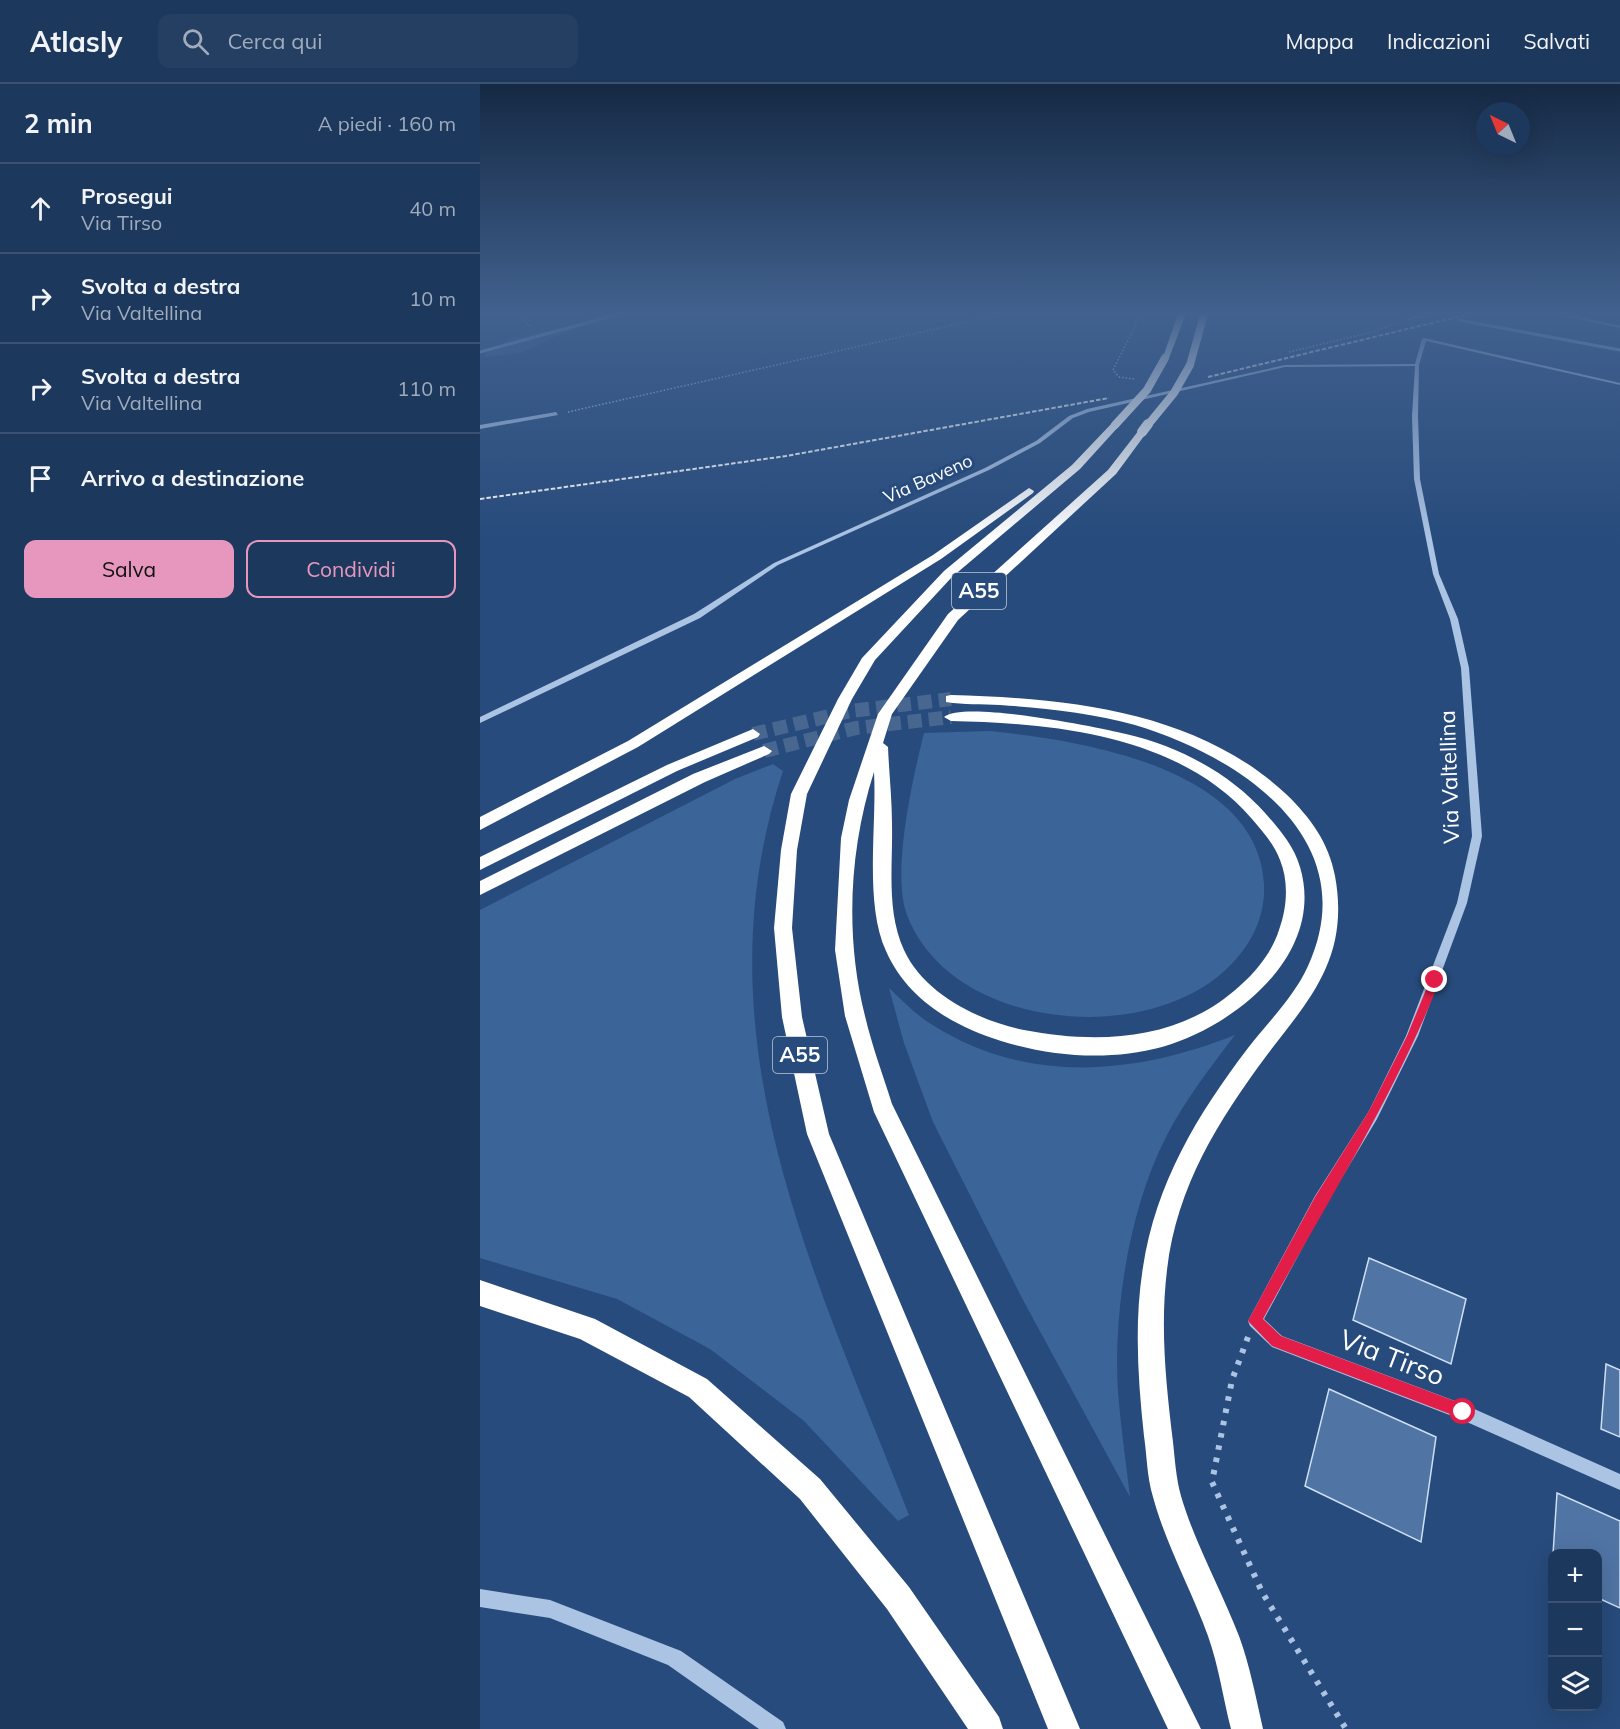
<!DOCTYPE html>
<html lang="it">
<head>
<meta charset="utf-8">
<style>
  body { margin:0; font-family:Mulish,sans-serif; background:#253f63; color:#f1f3f6 }
  .controls { position:absolute; right:18px; bottom:18px; display:grid; overflow:hidden; border-radius:12px; box-shadow:0 6px 24px #0002 }
  .controls button { width:54px; height:54px; display:grid; place-items:center; padding:0; border:0; border-bottom:2px solid #3b5272; background:#1d385d; color:#f1f3f6; font:30px sans-serif }
  .compass { position:absolute; left:996px; top:18px; width:54px; height:54px; border-radius:50%; background:#1d385d; box-shadow:0 6px 24px #0002; rotate:317deg }
  .stop { position:absolute; width:18px; height:18px; margin:-14px; border:4px solid #e11d48; border-radius:50%; background:#fff }
  .stop.end { background:#e11d48; border-color:#fff; box-shadow:0 2px 6px #0008 }
  .list { margin:0; padding:0; list-style:none }
  h2 { display:flex; justify-content:space-between; align-items:center; height:78px; margin:0; padding:0 24px; font-size:26px }
  h2 small { font-size:20px; font-weight:400; color:#a0acbc }
  .list li { display:grid; grid-template-columns:39px 1fr auto; gap:18px; align-items:center; box-sizing:border-box; height:90px; padding:0 24px; border-top:2px solid #3b5272 }
  .list b { display:block; font-size:22px; white-space:nowrap }
  .list p { margin:0; font-size:20px; white-space:nowrap; color:#a0acbc }
  .list em { font-size:20px; font-style:normal; color:#a0acbc }
  .actions { display:flex; gap:12px; padding:18px 24px }
  .actions a { flex:1; padding:14px 0; border:2px solid #e797bd; border-radius:12px; text-align:center; font-size:21px; color:#e797bd }
  .actions .main { background:#e797bd; color:#111 }
  .icon { flex:none; width:33px; height:33px; fill:none; stroke:currentColor; stroke-width:2; stroke-linecap:round; stroke-linejoin:round }
  .map { position:relative; flex:none; width:1140px; height:1645px; overflow:hidden }
  header { display:flex; align-items:center; gap:36px; box-sizing:border-box; height:84px; padding:0 30px; background:#1d385d; border-bottom:2px solid #3b5272 }
  header strong { font-size:28px }
  nav { display:flex; gap:33px; margin-inline-start:auto; font-size:21px }
  .search { width:420px; height:54px; background:#253f63; display:flex; align-items:center; gap:15px; box-sizing:border-box; padding:0 21px; border-radius:12px; color:#a0acbc; font-size:22px }
  main { display:flex }
  aside { flex:1; background:#1d385d }
  .map>svg:first-child { display:block }
  .green { fill:#3b6499 }
  .lines { fill:none; stroke-linecap:round; stroke-linejoin:round }
  .stream { stroke:#a0bfe5; stroke-width:3 }
  .building { fill:#5074a4; stroke:#cedff4; stroke-width:1.5 }
  .highway-tunnel { stroke:#476690; stroke-width:14; stroke-dasharray:14 7; stroke-linecap:butt }
  .path-far1 { stroke:#acc4e4; stroke-width:1.5; stroke-dasharray:1.5 2; stroke-linecap:butt }
  .path { stroke:#acc4e4; stroke-width:6; stroke-dasharray:4.5 8; stroke-linecap:butt }
  .minor { fill:#acc4e4; fill-rule:evenodd }
  .highway { fill:#fff; fill-rule:evenodd }
  .rail { stroke:#fff; stroke-width:2; stroke-dasharray:4.5 2; stroke-linecap:butt }
  .highway-bridge-far1 { stroke:#fff; stroke-width:8 }
  .highway-bridge { stroke:#fff; stroke-width:10 }
  .route { fill:#e11d48 }
  .labels { text-anchor:middle; stroke-width:6; stroke-linejoin:round; paint-order:stroke }
  .far-street-label { font-size:18px; fill:#fff; stroke:#274b7c }
  .shield { fill:#274b7c; stroke:#bec9d8; stroke-width:1.5 }
  .shield-label { font-size:21px; font-weight:bold; fill:#fff }
  .street-label { font-size:22px; fill:#fff; stroke:#274b7c }
  .near-street-label { font-size:27px; fill:#fff; stroke:#274b7c }
</style>
</head>
<body>
<header>
<strong>Atlasly</strong>
<div class="search"><svg class="icon" aria-label="search" viewBox="0 0 24 24"><circle cx="10" cy="10" r="6"/><path d="M15 15l6 6"/></svg>Cerca qui</div>
<nav><a>Mappa</a><a>Indicazioni</a><a>Salvati</a></nav>
</header>
<main>
<aside>
<h2>2 min<small>A piedi · 160 m</small></h2>
<ul class="list">
<li><svg class="icon" aria-label="ahead" viewBox="0 0 24 24"><path d="M12 20V5M6 11l6-6 6 6"/></svg><div><b>Prosegui</b><p>Via Tirso</p></div><em>40 m</em></li>
<li><svg class="icon" aria-label="right" viewBox="0 0 24 24"><path d="M7 20v-9h11M14 6l5 5-5 5"/></svg><div><b>Svolta a destra</b><p>Via Valtellina</p></div><em>10 m</em></li>
<li><svg class="icon" aria-label="right" viewBox="0 0 24 24"><path d="M7 20v-9h11M14 6l5 5-5 5"/></svg><div><b>Svolta a destra</b><p>Via Valtellina</p></div><em>110 m</em></li>
<li><svg class="icon" aria-label="arrive" viewBox="0 0 24 24"><path d="M6 21V4h12l-3 4 3 4H6"/></svg><div><b>Arrivo a destinazione</b></div></li>
</ul>
<div class="actions"><a class="main">Salva</a><a>Condividi</a></div>
</aside>
<div class="map">
<svg width="1140" height="1645" viewBox="0 0 1140 1645">
  <rect width="100%" height="100%" fill="#274b7c"/>
  <g class="green">
    <path d="M157,227L89,247L40,269L5,273V269L31,254L81,244L133,228Z"/>
    <path d="M510,647C599,656 777,683 784,799C786,835 769,866 741,890C657,962 470,944 427,831C411,789 433,693 444,649Z"/>
    <path d="M293,680L303,687C215,952 334,1188 429,1431L418,1437L324,1337L230,1265L137,1215L0,1174V826L255,695Z"/>
    <path d="M409,904C422,916 436,931 451,940C546,1001 654,991 755,951C730,984 705,1016 686,1053C649,1125 633,1229 638,1309C641,1344 646,1379 650,1413L543,1216L453,1038L424,959Z"/>
  </g>
  <g class="lines">
    <g class="stream">
      <path d="M932,227L946,229"/>
      <path d="M979,236L1140,266"/>
      <path d="M0,268L150,227"/>
    </g>
  </g>
  <g class="building">
    <path d="M889,1174L986,1215L971,1280L873,1236Z"/>
    <path d="M1126,1280L1140,1286V1353L1121,1345Z"/>
    <path d="M849,1305L956,1353L941,1458L825,1402Z"/>
    <path d="M1077,1409L1140,1437V1524L1118,1514V1470H1073Z"/>
  </g>
  <g class="lines">
    <g class="highway-tunnel">
      <path d="M273,650L371,627L471,615"/>
      <path d="M284,667L376,644L471,633"/>
    </g>
    <g class="path-far1">
      <path d="M33,227L50,242"/>
      <path d="M809,268L896,247L918,238"/>
      <path d="M654,295L639,293L633,286L663,227"/>
      <path d="M88,328L535,227"/>
    </g>
    <path class="path" d="M768,1253L752,1296L732,1398L782,1508L866,1645"/>
    <g class="minor">
      <path d="M951,227H955L951,231L928,236L926,235L949,229Z"/>
      <path d="M1063,227H1071L1140,242V244Z"/>
      <path d="M944,254L1140,299V301L946,257L939,281L938,332L940,395L959,490L978,535L989,584L1002,752L987,819L938,952L897,1035L845,1122L784,1235L802,1252L983,1320L1140,1390V1406L980,1335L792,1263L770,1242L768,1237L835,1112L889,1027L926,952L977,819L992,752L981,584L970,535L953,490L934,395L932,332L935,282L805,283L609,328L593,334L560,359L509,386L298,481L220,534L0,639V633L214,530L294,479L505,384L556,357L589,332L607,325L805,281L935,280L942,255Z"/>
      <path d="M76,328L78,331L0,345V341Z"/>
      <path d="M0,1505L70,1516L201,1567L303,1638L306,1645H279L188,1581L70,1534L0,1523Z"/>
    </g>
    <g class="highway">
      <path d="M699,227H707L689,274L682,276Z"/>
      <path d="M721,227H729L714,281L710,283L706,281Z"/>
      <path d="M632,339L640,341L600,385L472,493L395,576L372,615L327,710L317,766L312,844L322,933L349,1050L600,1645H568L327,1050L302,933L294,844L301,766L311,710L358,615L382,574L464,487L592,381Z"/>
      <path d="M659,346L667,348L636,390L478,536L412,630L403,659L408,663C409,689 412,714 412,740C413,782 406,826 424,866C444,910 499,937 544,946C617,960 695,957 754,907C773,891 791,871 799,846C807,824 809,798 800,776C794,760 783,748 772,735C700,651 574,639 471,637L464,633C484,616 617,643 646,650C698,662 750,689 786,730C799,745 814,762 820,783C846,870 755,942 682,963C630,977 573,973 521,957C473,942 427,915 406,867C384,819 397,742 394,688C369,766 365,853 385,932C392,962 403,991 412,1020L721,1645H688L394,1028L365,932L355,866L361,754L369,716L398,630L468,530L628,386Z"/>
      <path d="M549,404L554,407L553,409L461,475L158,663L0,746V733L148,657L453,471Z"/>
      <path d="M471,611C588,614 717,627 806,710C830,733 849,759 855,792C861,824 859,856 845,886C831,917 808,943 787,971C738,1037 697,1102 687,1186C680,1244 686,1300 693,1358C695,1376 696,1394 701,1412C715,1460 741,1505 759,1552C770,1582 776,1614 783,1645H751C743,1614 739,1583 728,1552C711,1505 686,1461 673,1413C667,1393 667,1373 664,1352C658,1296 654,1239 663,1183C676,1099 717,1031 768,964C788,938 814,913 828,882C886,755 759,672 655,641C611,629 565,624 520,621C502,620 484,621 466,618V612Z"/>
      <path d="M273,645L280,650L278,653L197,687L0,786V773L187,681Z"/>
      <path d="M284,662L292,667L289,670L225,698L0,811V797L213,690Z"/>
      <path d="M0,1196L115,1235L227,1295L340,1395L429,1503L519,1633L523,1645H488L407,1525L320,1415L209,1313L100,1255L0,1222Z"/>
    </g>
    <g class="rail">
      <path d="M728,293L1002,227"/>
      <path d="M0,415L306,372L629,314"/>
    </g>
    <g class="highway-bridge-far1">
      <path d="M635,341L667,306L685,274"/>
      <path d="M667,342L694,309L710,281"/>
    </g>
    <path class="highway-bridge" d="M662,348L668,340"/>
  </g>
  <linearGradient id="sky" x2="0" y2="1"><stop stop-color="#152944"/><stop offset="0.5" stop-color="#41618e"/><stop offset="1" stop-color="#41618e" stop-opacity="0"/></linearGradient>
  <rect width="1140" height="457" fill="url(#sky)"/>
  <path class="route" d="M955,892L960,896C913,1015 844,1123 783,1235L801,1252L988,1322L990,1328L988,1333L983,1335L792,1262L768,1237L835,1113L889,1027L927,952L950,896Z"/>
  <g class="labels">
    <g class="far-street-label">
      <text transform="translate(448 395) rotate(-24)" y="6">Via Baveno</text>
    </g>
    <g class="shield">
      <rect x="472" y="489" width="54" height="36" rx="4.5"/>
      <rect x="293" y="953" width="54" height="36" rx="4.5"/>
    </g>
    <g class="shield-label">
      <text x="499" y="514">A55</text>
      <text x="320" y="978">A55</text>
    </g>
    <g class="street-label">
      <text transform="translate(969 693) rotate(-92)" y="8">Via Valtellina</text>
    </g>
    <g class="near-street-label">
      <text transform="translate(912 1274) rotate(21)" y="9">Via Tirso</text>
    </g>
  </g>
</svg>
<div class="controls">
<button>+</button>
<button>−</button>
<button><svg class="icon" aria-label="layers" viewBox="0 0 24 24"><path d="M12 4l9 5-9 5-9-5zM3 14l9 5 9-5"/></svg></button>
</div>
<svg class="compass" viewBox="-18 -18 36 36"><path d="M0-13l5 13h-10z" fill="#e53935"/><path d="M0 13l5-13h-10z" fill="#a0acbc"/></svg>
<div class="stop" style="left:983px;top:1328px"></div>
<div class="stop end" style="left:955px;top:896px"></div>
</div>
</main>
</body>
</html>
